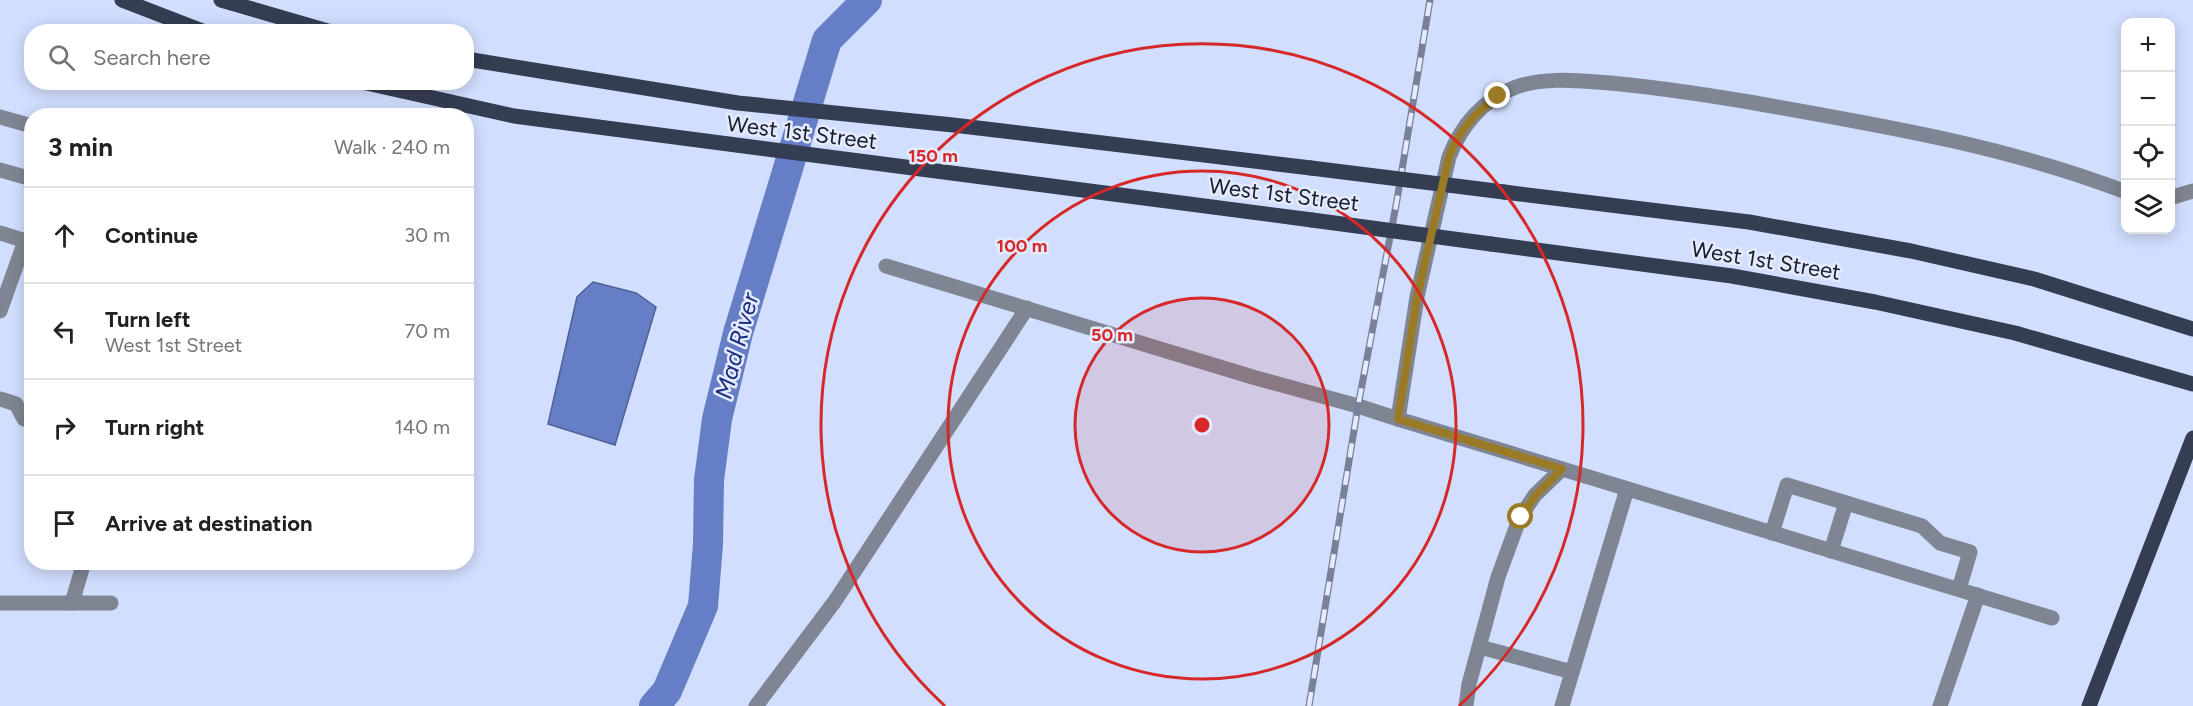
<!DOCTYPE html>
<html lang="en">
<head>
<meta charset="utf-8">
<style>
  body { margin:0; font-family:Figtree,sans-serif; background:#f2f2f2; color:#202124 }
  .controls { position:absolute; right:18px; top:18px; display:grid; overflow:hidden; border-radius:12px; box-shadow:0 3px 15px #0003 }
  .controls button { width:54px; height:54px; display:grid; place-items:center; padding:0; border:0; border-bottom:2px solid #e0e0e0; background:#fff; color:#202124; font:30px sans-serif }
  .stop { position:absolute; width:18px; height:18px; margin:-14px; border:4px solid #9a7a24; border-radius:50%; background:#fff }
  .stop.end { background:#9a7a24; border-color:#fff; box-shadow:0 2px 6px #0008 }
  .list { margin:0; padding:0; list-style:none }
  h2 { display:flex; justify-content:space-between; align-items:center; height:78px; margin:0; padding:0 24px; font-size:26px }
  h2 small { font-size:20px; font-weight:400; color:#757577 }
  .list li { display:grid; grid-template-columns:39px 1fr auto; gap:18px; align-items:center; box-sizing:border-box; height:96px; padding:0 24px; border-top:2px solid #e0e0e0 }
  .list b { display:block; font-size:22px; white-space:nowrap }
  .list p { margin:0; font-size:20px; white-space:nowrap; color:#757577 }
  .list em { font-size:20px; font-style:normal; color:#757577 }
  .icon { flex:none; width:33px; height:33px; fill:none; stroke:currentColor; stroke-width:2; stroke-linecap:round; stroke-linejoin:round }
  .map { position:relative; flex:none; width:2193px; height:706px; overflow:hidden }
  .search { position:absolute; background:#fff; box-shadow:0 3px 15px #0003; left:24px; top:24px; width:450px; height:66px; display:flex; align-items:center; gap:15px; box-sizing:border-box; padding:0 21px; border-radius:24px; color:#757577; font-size:22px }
  .panel { position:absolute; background:#fff; box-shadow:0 3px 15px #0003; left:24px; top:108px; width:450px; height:462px; border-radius:24px }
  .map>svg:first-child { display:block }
  .water { fill:#657ec6; stroke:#4e6196; stroke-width:1.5 }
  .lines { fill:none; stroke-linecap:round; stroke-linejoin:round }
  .river { stroke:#657ec6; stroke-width:30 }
  .minor { stroke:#7f8592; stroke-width:15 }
  .major { stroke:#353d52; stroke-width:15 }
  .rail-casing { stroke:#788197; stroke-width:7 }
  .rail { stroke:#e4ebff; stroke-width:4.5; stroke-dasharray:14; stroke-linecap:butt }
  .major-bridge { stroke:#353d52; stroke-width:15 }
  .route { stroke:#9a7a24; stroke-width:8 }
  .ring { fill:none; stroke:#d62828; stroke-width:3 }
  .labels { text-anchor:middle; stroke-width:5; stroke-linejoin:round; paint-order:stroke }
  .street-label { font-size:22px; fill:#171c27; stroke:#e4ebff }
  .water-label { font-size:24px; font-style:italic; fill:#1a2d81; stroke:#e4ebff }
  .centre { fill:#d62828; stroke:#e4ebff; stroke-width:3 }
  .ring-label { font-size:18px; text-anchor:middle; font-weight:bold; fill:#d62828; stroke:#e4ebff; stroke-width:5; stroke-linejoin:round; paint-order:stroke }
</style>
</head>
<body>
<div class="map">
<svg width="2193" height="706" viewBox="0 0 2193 706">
  <rect width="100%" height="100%" fill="#d1defe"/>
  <path class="water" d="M593,282L636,293L656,307L615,445L548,424L577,297Z"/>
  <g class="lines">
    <path class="river" d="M654,706L667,691L703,606L708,544L709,480L717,419L738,333L827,40L867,0"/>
    <g class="minor">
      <path d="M0,117L32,126"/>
      <path d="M0,170L32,179"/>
      <path d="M2170,198L2193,191"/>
      <path d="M0,233L32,243"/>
      <path d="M886,266L1256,378L1358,406L1398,419L2052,618"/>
      <path d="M0,311L25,241"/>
      <path d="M0,399L16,404L24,419L32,421"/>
      <path d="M1398,419L1417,297L1449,157C1461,126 1483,99 1516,87C1542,78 1571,80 1597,82C1650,86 1702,94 1755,103C1880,125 2006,146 2126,192"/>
      <path d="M1772,533L1787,485L1922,526L1940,543L1970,552L1959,589"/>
      <path d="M1831,551L1846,503"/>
      <path d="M0,603H111"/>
      <path d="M72,603L84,562"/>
      <path d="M1480,647L1572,672"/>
      <path d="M756,706L835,601L1027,308"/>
      <path d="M1466,706L1469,684L1498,577L1520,517L1535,495L1562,469"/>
      <path d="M1562,706L1627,489"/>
      <path d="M1940,706L1978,595"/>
    </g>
    <g class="major">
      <path d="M122,0L205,32"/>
      <path d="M221,0L331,32"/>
      <path d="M466,59L738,103L953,125L1311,168"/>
      <path d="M362,82L514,116L1312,220"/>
      <path d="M1504,192L1749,222L1911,251L2034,279L2193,329"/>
      <path d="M1491,244L1732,276L1875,302L2015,333L2193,384"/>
      <path d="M2089,706L2193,438"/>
    </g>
    <g class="rail-casing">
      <path id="rail" d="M1309,706L1358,406L1397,200L1430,0"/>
    </g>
    <use href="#rail" class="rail"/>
    <g class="major-bridge">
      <path d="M1311,168L1504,192"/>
      <path d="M1312,220L1491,244"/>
    </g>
  </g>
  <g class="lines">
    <path class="route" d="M1498,96C1475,113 1459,130 1449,157L1417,297L1398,419L1562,469L1536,495L1521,517"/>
  </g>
  <circle cx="1202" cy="425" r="127" fill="#d62828" fill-opacity=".12"/>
  <g class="ring">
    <circle cx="1202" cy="425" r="127"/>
    <circle cx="1202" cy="425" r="254"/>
    <path d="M945 706A381 381 0 1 1 1459 706"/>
  </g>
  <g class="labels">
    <g class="street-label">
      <text transform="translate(802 132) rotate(7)" y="8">West 1st Street</text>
      <text transform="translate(1284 194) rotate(7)" y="8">West 1st Street</text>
      <text transform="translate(1766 260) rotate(9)" y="8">West 1st Street</text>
    </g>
    <g class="water-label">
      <text transform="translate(737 346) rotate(-75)" y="8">Mad River</text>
    </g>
  </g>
  <circle cx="1202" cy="425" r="9" class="centre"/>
  <g class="ring-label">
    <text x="933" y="162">150 m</text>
    <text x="1022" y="252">100 m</text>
    <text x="1112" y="341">50 m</text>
  </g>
</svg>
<div class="controls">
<button>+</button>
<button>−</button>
<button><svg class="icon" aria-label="locate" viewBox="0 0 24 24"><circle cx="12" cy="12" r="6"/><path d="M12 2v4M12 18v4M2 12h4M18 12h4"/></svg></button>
<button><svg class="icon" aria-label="layers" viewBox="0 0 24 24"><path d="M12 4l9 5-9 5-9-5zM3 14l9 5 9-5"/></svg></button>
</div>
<div class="stop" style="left:1521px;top:517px"></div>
<div class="stop end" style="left:1498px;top:96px"></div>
<div class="search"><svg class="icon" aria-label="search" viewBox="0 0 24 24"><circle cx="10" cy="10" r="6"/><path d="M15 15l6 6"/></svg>Search here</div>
<section class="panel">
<h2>3 min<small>Walk · 240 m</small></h2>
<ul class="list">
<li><svg class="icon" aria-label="ahead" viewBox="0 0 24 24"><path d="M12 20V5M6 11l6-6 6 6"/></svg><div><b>Continue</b></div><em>30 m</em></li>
<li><svg class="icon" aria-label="left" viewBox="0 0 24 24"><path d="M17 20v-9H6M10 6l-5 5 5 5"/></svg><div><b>Turn left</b><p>West 1st Street</p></div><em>70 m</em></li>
<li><svg class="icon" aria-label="right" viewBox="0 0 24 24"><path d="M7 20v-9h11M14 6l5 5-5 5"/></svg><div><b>Turn right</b></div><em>140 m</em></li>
<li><svg class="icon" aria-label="arrive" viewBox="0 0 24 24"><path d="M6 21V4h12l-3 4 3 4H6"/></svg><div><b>Arrive at destination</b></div></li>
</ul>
</section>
</div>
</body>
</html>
